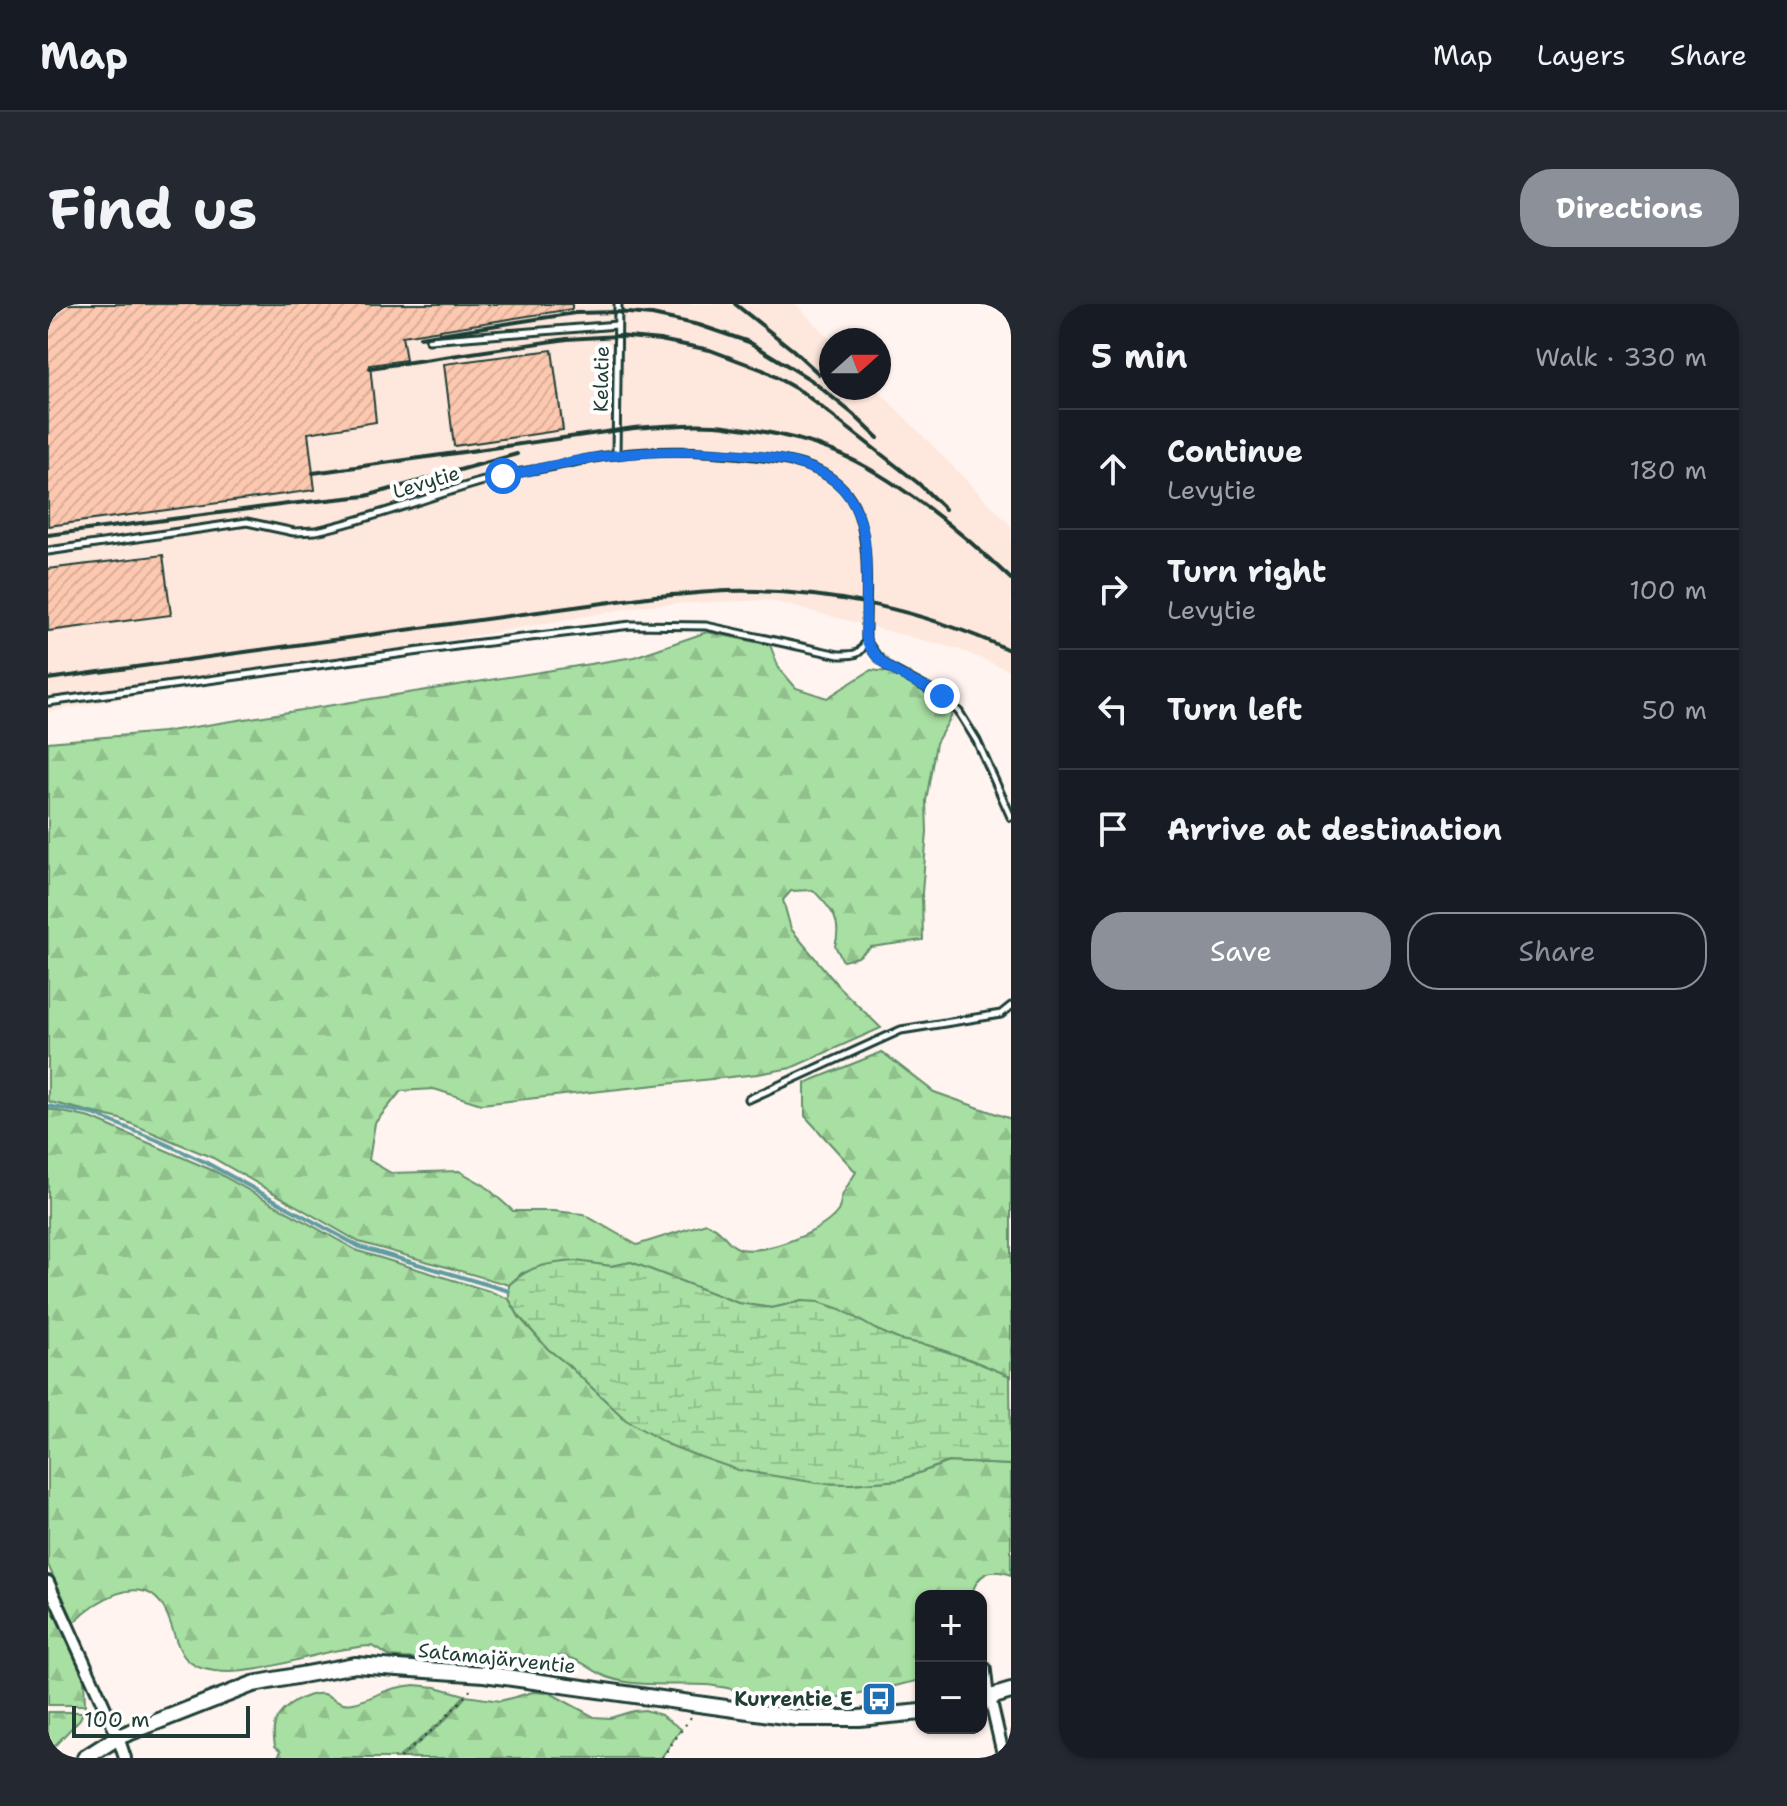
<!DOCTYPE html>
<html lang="en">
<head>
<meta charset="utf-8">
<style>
  body { margin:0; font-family:"Shantell Sans",sans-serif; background:#242831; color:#f1f3f6 }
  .controls { position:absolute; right:24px; bottom:24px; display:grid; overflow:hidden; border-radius:16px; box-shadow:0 2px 6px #0004 }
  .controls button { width:72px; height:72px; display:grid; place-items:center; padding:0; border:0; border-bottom:2px solid #363941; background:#171b24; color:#f1f3f6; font:40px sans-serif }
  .compass { position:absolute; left:771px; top:24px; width:72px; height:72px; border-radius:50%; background:#171b24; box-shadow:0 2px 6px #0004; rotate:69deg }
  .scale { position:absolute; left:24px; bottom:20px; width:178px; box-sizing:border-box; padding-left:8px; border:4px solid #1f3d34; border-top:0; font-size:22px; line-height:28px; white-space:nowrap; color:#1f3d34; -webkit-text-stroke:6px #fff; paint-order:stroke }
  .stop { position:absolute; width:24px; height:24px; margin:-18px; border:6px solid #1a73e8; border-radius:50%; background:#fff }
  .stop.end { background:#1a73e8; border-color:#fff; box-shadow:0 2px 8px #0008 }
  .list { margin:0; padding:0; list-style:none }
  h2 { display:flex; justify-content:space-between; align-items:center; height:104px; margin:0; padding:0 32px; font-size:34px }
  h2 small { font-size:26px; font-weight:400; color:#9ea1a6 }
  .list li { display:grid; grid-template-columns:52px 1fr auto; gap:24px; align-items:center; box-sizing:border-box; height:120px; padding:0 32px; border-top:2px solid #363941 }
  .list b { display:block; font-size:30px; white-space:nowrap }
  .list p { margin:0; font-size:26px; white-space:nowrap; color:#9ea1a6 }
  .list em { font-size:26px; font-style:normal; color:#9ea1a6 }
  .actions { display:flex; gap:16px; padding:24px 32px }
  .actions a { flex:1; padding:18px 0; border:2px solid #8c9099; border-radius:32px; text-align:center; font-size:28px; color:#8c9099 }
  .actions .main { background:#8c9099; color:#fff }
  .icon { flex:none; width:44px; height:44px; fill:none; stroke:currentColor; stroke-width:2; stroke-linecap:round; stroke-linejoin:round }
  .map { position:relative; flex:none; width:963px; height:1454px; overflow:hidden; border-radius:32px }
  header { display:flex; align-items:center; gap:48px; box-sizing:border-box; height:112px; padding:0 40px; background:#171b24; border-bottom:2px solid #363941 }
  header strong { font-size:38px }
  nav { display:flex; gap:44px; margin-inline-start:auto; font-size:28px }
  .intro { display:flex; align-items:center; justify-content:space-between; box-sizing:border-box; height:192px; padding:0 48px }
  h1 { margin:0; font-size:56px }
  .button { padding:20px 36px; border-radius:32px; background:#8c9099; color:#fff; font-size:28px; font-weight:700 }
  main { display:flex; gap:48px; padding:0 48px }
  aside { flex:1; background:#171b24; border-radius:32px; box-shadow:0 2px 6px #0004 }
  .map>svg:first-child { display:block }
  .built { fill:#fee7dc }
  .forest { fill:url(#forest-firs); stroke:#648e6b; stroke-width:2 }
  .wetland { fill:url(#wetland-marsh); stroke:#648e6b; stroke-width:2 }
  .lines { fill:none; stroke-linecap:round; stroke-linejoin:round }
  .stream { stroke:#609c9f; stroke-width:4 }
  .building { fill:url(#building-hatch); stroke:#1f3d34; stroke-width:2 }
  .lane-casing { stroke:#1f3d34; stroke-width:11 }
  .street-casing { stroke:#1f3d34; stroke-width:16 }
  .secondary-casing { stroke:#1f3d34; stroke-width:20 }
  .path { stroke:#1f3d34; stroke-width:2; stroke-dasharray:2 6; stroke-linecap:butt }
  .lane { stroke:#fff; stroke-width:5 }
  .street { stroke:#fff; stroke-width:10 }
  .secondary { stroke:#fff; stroke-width:14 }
  .rail { stroke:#1f3d34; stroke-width:4 }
  .route { stroke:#1a73e8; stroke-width:10 }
  .labels { text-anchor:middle; stroke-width:8; stroke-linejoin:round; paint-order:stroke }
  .street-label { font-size:20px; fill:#1f3d34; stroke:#fff }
  .poi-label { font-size:20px; font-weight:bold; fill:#1f3d34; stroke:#fff; text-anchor:end }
</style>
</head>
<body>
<header>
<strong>Map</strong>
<nav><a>Map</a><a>Layers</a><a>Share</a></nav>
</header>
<div class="intro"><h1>Find us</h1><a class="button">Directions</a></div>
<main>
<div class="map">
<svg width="963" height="1454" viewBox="0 0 963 1454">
  <defs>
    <pattern id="forest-firs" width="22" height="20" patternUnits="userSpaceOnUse" patternTransform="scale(2)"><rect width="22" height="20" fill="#a8dfa2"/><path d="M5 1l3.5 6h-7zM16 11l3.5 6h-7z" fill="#90c08c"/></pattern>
    <pattern id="wetland-marsh" width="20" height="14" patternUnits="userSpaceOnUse" patternTransform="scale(2)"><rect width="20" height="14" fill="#a8dfa2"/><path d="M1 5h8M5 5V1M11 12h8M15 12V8" fill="none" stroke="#90c08c"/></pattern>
    <pattern id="building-hatch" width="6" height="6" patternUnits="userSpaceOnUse" patternTransform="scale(2)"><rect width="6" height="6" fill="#fdc8af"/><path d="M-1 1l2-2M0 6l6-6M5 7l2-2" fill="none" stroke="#d8ad97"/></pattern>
  </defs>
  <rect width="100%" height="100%" fill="#fff4ef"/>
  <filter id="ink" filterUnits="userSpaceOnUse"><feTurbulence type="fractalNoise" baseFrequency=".0125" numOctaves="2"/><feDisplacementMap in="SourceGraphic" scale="16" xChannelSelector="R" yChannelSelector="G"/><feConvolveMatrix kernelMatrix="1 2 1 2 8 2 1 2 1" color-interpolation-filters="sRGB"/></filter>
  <g filter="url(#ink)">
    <path class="built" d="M0,0H748L783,37V84H828L963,222V367L910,345L720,296L599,301L0,408Z"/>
    <g class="forest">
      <path d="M659,328L722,341L731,364L748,384L779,394L823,366L840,368L889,395L904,411L888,439L878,497L879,528L874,589L875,636L823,643L810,653L795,657L787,642C795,615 782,604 765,586L743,587L735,596L743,625L791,683L833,724L743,764L710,770L433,800L386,785L353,787L327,819L321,856L343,869L411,867L436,881L465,907H505L535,910L589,941L658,919C662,921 666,923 669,925C678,932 681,942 693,945C718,950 775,928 790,907C793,902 792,896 795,890C799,882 804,875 808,868L757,812V779L834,748L886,788L963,815V1073L923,1056L879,1041L852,1036L754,997L724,1004L690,999L583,958L563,962L528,958L474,969L461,981L311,938L165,854L72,815L2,798L0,796V438L115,428L586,353Z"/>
      <path d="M0,805L43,814L166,867L310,947L441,987L461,995L471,1013L500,1045L519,1060L578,1116L732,1171L770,1179L802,1180L852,1176L900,1158L963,1161V1271C941,1263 929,1270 923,1292H873V1376C836,1384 778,1401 742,1397C714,1394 686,1383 658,1381C627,1379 592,1384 562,1374C546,1369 535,1356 519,1353C502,1349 486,1364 472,1360C461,1358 459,1348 446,1347C415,1343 385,1356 355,1354C351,1353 347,1354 343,1353C335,1350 331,1343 322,1342C314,1342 306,1344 298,1345C257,1350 208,1373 167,1367C122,1362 132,1328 114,1301C92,1268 46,1298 26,1318L0,1261Z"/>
      <path d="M0,1296L36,1374L37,1401H0Z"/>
      <path d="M366,1381L388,1383L417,1391L395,1416L350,1454H231L230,1452L233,1447L227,1442C226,1434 224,1425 228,1417C234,1402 260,1388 276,1390C287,1393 292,1402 305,1399C317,1397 329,1390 341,1386C349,1383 358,1382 366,1381Z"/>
      <path d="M485,1388L502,1389L546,1413L562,1414L585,1407L597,1406L613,1411L633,1425L613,1454H353L396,1417L418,1392L452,1397Z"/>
      <path d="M0,1408H35L32,1415L0,1449Z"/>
    </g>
    <path class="wetland" d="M528,957L563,962L583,958L690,999L724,1004L754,997L771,998L792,1005L827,1025L852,1036L879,1041L923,1056L962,1072L963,1161L900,1158L852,1176L802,1180L770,1179L690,1166L647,1151L619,1140L578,1116L519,1060L500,1045L471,1012L461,995V981C482,961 500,959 528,957Z"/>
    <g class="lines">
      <path class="stream" d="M0,802L45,810L109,836L157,858L312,943L461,987"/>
    </g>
    <g class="building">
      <path d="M0,0H524V5L354,32L358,56L322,61L328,118L260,129L267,186L0,222Z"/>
      <path d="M504,46L515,126L406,142L396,60Z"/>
      <path d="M115,251L123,311L0,327V265Z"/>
    </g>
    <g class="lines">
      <g class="lane-casing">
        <g id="lane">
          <path d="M381,36L569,21"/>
          <path d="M568,151L570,0"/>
          <path d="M0,247L199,218L246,228L268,227C331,213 391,188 454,172C471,168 490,165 507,162C527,158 547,153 567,151C612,145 661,147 706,152C739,156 777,161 799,189C826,224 817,294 818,337"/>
          <path d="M819,338L828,351L840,363L894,392L911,408L929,437L963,513"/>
          <path d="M0,398L416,341L583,321L658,322L791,351C806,351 812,352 818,337"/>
          <path d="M701,795L853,726L953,710L963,702"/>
          <path d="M939,1363L942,1390"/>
        </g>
      </g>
      <g class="street-casing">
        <g id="street">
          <path d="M0,1278L70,1433L77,1454"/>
          <path d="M942,1394L956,1454"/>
        </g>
      </g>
      <g class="secondary-casing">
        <g id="secondary">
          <path d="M933,1396L963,1387"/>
          <path d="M37,1454L70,1433L205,1380L307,1361L436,1370L750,1414H811L873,1408"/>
        </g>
      </g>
      <g class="path">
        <path d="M352,1454L395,1417L425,1383"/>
        <path d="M614,1454L643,1413"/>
      </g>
      <use href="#lane" class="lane"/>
      <use href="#street" class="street"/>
      <use href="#secondary" class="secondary"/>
      <g class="rail">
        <path d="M687,0L745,46L771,70"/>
        <path d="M372,33L527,9L569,8L604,11L651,21L701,38L763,76L805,110L830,134"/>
        <path d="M322,64L519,35L570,32L612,36L662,46L715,66L754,88L870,179L897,205"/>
        <path d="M265,169L586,124C618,122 652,118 684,123C718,127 753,134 785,147C845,171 916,230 963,275"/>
        <path d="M0,231L240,200L318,192L469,150"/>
        <path d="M0,375L607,292C632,291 656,288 681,287C778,285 876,306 963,347"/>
      </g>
    </g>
  </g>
  <g class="lines" filter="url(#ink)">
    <path class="route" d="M455,172C493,165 531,154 569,151C621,145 748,143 788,178C804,191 812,212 816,231C821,259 817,288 818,316C818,322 817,329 818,334C820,344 832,357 840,363C856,374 876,382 894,392"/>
  </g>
  <defs>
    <g id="bus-square" transform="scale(1.8)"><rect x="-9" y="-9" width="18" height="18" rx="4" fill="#1f6fb2" stroke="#fff"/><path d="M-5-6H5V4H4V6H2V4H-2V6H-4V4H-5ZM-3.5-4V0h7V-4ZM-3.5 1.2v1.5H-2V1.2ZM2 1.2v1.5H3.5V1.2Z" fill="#fff"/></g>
  </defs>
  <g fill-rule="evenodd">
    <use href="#bus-square" x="831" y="1395"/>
  </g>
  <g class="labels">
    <g class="street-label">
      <text transform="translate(553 75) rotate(-89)" y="7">Kelatie</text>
      <text transform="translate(378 178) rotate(-17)" y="7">Levytie</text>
      <text transform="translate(449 1354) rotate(6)" y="7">Satamajärventie</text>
    </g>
    <g class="poi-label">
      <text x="805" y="1402">Kurrentie E</text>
    </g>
  </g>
</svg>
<div class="controls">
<button>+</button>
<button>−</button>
</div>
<svg class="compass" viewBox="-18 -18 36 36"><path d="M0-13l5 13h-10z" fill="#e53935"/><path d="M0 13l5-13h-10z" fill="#9ea1a6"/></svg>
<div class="scale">100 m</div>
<div class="stop" style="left:455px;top:172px"></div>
<div class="stop end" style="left:894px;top:392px"></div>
</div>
<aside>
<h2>5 min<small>Walk · 330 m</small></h2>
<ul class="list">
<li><svg class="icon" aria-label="ahead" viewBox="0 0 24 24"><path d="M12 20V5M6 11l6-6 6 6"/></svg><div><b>Continue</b><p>Levytie</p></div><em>180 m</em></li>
<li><svg class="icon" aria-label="right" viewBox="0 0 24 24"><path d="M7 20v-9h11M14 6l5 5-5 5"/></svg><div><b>Turn right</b><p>Levytie</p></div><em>100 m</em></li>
<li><svg class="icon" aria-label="left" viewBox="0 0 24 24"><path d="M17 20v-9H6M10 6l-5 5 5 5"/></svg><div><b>Turn left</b></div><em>50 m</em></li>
<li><svg class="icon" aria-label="arrive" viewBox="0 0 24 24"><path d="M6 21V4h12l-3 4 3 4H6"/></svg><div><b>Arrive at destination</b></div></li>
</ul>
<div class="actions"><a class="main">Save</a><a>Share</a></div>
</aside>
</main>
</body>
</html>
